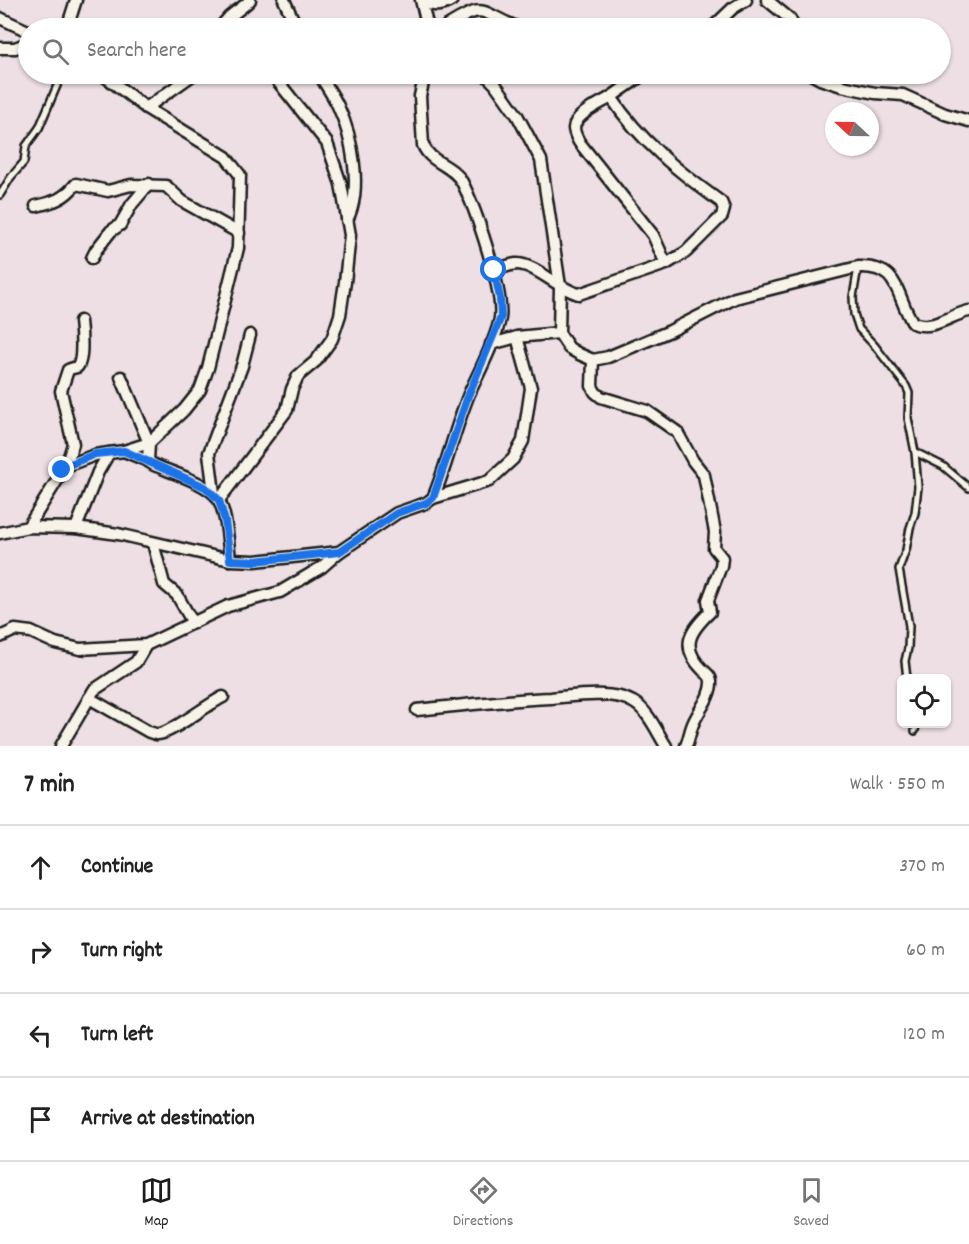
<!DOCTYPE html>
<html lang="en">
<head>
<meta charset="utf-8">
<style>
  body { margin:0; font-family:Dekko,sans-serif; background:#f6f6f6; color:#222 }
  .controls { position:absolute; right:18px; bottom:18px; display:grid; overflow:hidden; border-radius:9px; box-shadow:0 2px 4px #0004 }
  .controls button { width:54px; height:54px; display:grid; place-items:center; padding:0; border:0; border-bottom:2px solid #e0e0e0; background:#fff; color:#222; font:30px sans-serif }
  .compass { position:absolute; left:825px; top:102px; width:54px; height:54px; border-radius:50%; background:#fff; box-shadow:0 2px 4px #0004; rotate:292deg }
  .stop { position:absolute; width:18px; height:18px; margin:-14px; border:4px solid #1a73e8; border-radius:50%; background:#fff }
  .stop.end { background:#1a73e8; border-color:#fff; box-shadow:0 2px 6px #0008 }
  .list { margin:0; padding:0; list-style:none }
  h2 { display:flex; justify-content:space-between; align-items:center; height:78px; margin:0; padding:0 24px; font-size:26px }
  h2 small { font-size:20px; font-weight:400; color:#767676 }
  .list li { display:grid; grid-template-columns:39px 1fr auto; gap:18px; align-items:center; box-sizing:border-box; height:84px; padding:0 24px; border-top:2px solid #e0e0e0 }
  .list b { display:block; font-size:22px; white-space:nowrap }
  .list em { font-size:20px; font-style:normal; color:#767676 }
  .icon { flex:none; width:33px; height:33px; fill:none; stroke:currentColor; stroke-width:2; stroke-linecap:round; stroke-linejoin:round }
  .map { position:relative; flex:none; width:969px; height:746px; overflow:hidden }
  .search { position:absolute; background:#fff; box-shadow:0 2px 4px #0004; left:18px; right:18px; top:18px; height:66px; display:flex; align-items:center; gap:15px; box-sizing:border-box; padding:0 21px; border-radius:33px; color:#767676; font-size:22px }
  .sheet { height:414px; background:#fff }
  nav { display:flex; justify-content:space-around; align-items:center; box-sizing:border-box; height:84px; border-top:2px solid #e0e0e0; background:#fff; font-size:16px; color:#767676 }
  nav a { display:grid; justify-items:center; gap:3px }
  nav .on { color:#1c1c1c }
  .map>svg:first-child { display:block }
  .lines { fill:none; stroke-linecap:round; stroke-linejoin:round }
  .lane-casing { stroke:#1c1c1c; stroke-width:10 }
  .street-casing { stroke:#1c1c1c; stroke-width:15 }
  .lane { stroke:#f7f3e8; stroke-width:5 }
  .street { stroke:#f7f3e8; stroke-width:10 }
  .route { stroke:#1a73e8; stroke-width:8 }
</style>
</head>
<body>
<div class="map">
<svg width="969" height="746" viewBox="0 0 969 746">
  <rect width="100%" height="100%" fill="#eddfe3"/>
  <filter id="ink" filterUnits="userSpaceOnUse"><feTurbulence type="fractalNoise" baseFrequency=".0167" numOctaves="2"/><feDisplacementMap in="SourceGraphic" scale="12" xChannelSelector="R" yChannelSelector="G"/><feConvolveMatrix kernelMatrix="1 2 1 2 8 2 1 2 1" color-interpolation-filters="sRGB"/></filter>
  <g filter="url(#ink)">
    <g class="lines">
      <g class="lane-casing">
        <g id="lane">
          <path d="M0,195L11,177L24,162L26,146L39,128L62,74"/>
          <path d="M858,267L853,297L854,314L859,329L875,346L906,386L909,393L908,418L915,452L918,487L915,513L910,528L906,550L899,569L909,626L908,648L905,661L907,678"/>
          <path d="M915,452L943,466L969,488"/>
          <path d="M915,731L916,724"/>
        </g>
      </g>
      <g class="street-casing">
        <g id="street">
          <path d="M284,0L297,28"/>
          <path d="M421,0L428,28"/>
          <path d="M423,0C431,8 443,6 452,0"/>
          <path d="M767,0L790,19L794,28"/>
          <path d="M0,18L28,31"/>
          <path d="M67,28L76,0"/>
          <path d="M221,28C228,14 240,11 250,0"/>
          <path d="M444,28C488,0 477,12 519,28"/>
          <path d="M712,28L733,8L746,0"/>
          <path d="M0,48H15L28,43"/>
          <path d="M102,74L146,108L226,157L240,175L238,248L208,368L200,390L184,410L149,443L148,461L154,465C170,472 211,484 219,500C227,518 228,541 230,560"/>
          <path d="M319,74C325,84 333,95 338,106C352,136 363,189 347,220"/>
          <path d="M485,74L495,84L517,115L541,160L560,286L559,333L569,348L579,354L593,360L608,357L670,331L735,298L858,267C901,265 895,296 913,323C933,331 950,315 969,311"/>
          <path d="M811,74L820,79L842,86L875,93L903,95L945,114L969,121"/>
          <path d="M611,97C600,104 575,114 574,128C574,133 577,138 579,142L653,235L666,264"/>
          <path d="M146,108L194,74"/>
          <path d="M36,206C54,202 64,199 76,184L108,191L131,185L166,186L182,201L239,233"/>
          <path d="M92,258L96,250L111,231L120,225L132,204L149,184"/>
          <path d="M494,270C501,268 509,265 516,264C534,263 560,290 579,294L666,264L686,252L722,216L724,209L721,202C679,172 640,141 611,97L644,74"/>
          <path d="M491,344L517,337L559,333"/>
          <path d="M593,360L592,386L595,392L601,397L647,411L677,432L693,461L704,475L715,532L714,548L722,558L721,566L708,600L710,612C689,632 680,647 703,670C706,673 711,676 711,681C712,696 698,711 693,724C690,731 689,739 686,746"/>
          <path d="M121,377L149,443L124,451"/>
          <path d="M66,466L73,444L61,391L68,370C69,369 77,367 77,367C84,361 81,329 80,321"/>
          <path d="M214,493L209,453L242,366L250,335"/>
          <path d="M433,498L489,481L513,459L523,441L531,388L517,337"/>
          <path d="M219,500L287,410L292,389L298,376L316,361L332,339L340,315L345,282L350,235L341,184L327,143L272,74"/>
          <path d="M28,527L66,466L95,455L109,453"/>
          <path d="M76,528L98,472L109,453L124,451L148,461"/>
          <path d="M0,533L28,527L76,528L118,534L230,560L255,561L339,552L397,513L426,503L433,498C447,465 455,428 469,394C478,374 497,338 500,318C504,291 475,207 462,182C453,165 430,163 423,145L420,96L425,74"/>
          <path d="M153,543L164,584L177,595L193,623"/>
          <path d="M0,637L15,630L31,632L55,643L80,649L146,645L228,606L280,592L322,567L339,552"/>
          <path d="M89,698L149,732C150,732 157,735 158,734C170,734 208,704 223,697"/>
          <path d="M417,710C462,705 506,700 551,698C574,696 613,690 633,702C648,710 657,732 666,746"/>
          <path d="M61,746L94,690L136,662L146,645"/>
        </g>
      </g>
      <use href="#lane" class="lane"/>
      <use href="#street" class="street"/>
    </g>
  </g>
  <g class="lines" filter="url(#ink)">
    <path class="route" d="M62,470L66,466L95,454L124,451L205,487L219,500L225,521L230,560L255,561L339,552L397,513L426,503L433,498L468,396L501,317L500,298L494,270"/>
  </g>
</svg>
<div class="controls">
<button><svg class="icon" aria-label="locate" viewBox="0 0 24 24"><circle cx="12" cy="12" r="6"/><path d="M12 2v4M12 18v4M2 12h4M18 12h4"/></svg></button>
</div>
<svg class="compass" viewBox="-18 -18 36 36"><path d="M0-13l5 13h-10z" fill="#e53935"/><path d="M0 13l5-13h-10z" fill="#767676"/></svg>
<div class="stop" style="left:494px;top:270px"></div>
<div class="stop end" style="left:62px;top:470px"></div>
<div class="search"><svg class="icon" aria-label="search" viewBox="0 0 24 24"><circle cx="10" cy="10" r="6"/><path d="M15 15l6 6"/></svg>Search here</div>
</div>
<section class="sheet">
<h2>7 min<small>Walk · 550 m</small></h2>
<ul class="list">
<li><svg class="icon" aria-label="ahead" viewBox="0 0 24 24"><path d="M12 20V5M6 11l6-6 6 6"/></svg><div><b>Continue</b></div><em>370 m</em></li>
<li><svg class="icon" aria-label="right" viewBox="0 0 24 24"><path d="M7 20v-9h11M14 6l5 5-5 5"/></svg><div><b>Turn right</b></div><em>60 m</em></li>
<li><svg class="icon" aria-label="left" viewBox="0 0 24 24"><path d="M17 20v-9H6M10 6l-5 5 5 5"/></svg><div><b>Turn left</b></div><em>120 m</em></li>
<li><svg class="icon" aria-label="arrive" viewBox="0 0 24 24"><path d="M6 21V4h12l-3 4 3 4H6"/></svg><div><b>Arrive at destination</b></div></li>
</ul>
</section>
<nav>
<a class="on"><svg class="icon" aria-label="map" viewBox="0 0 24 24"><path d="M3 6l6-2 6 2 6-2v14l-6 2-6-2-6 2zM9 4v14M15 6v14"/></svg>Map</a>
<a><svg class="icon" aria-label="directions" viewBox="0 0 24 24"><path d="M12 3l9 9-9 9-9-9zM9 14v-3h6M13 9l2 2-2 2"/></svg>Directions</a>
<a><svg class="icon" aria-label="saved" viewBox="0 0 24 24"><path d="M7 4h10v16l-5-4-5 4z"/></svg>Saved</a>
</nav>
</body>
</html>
